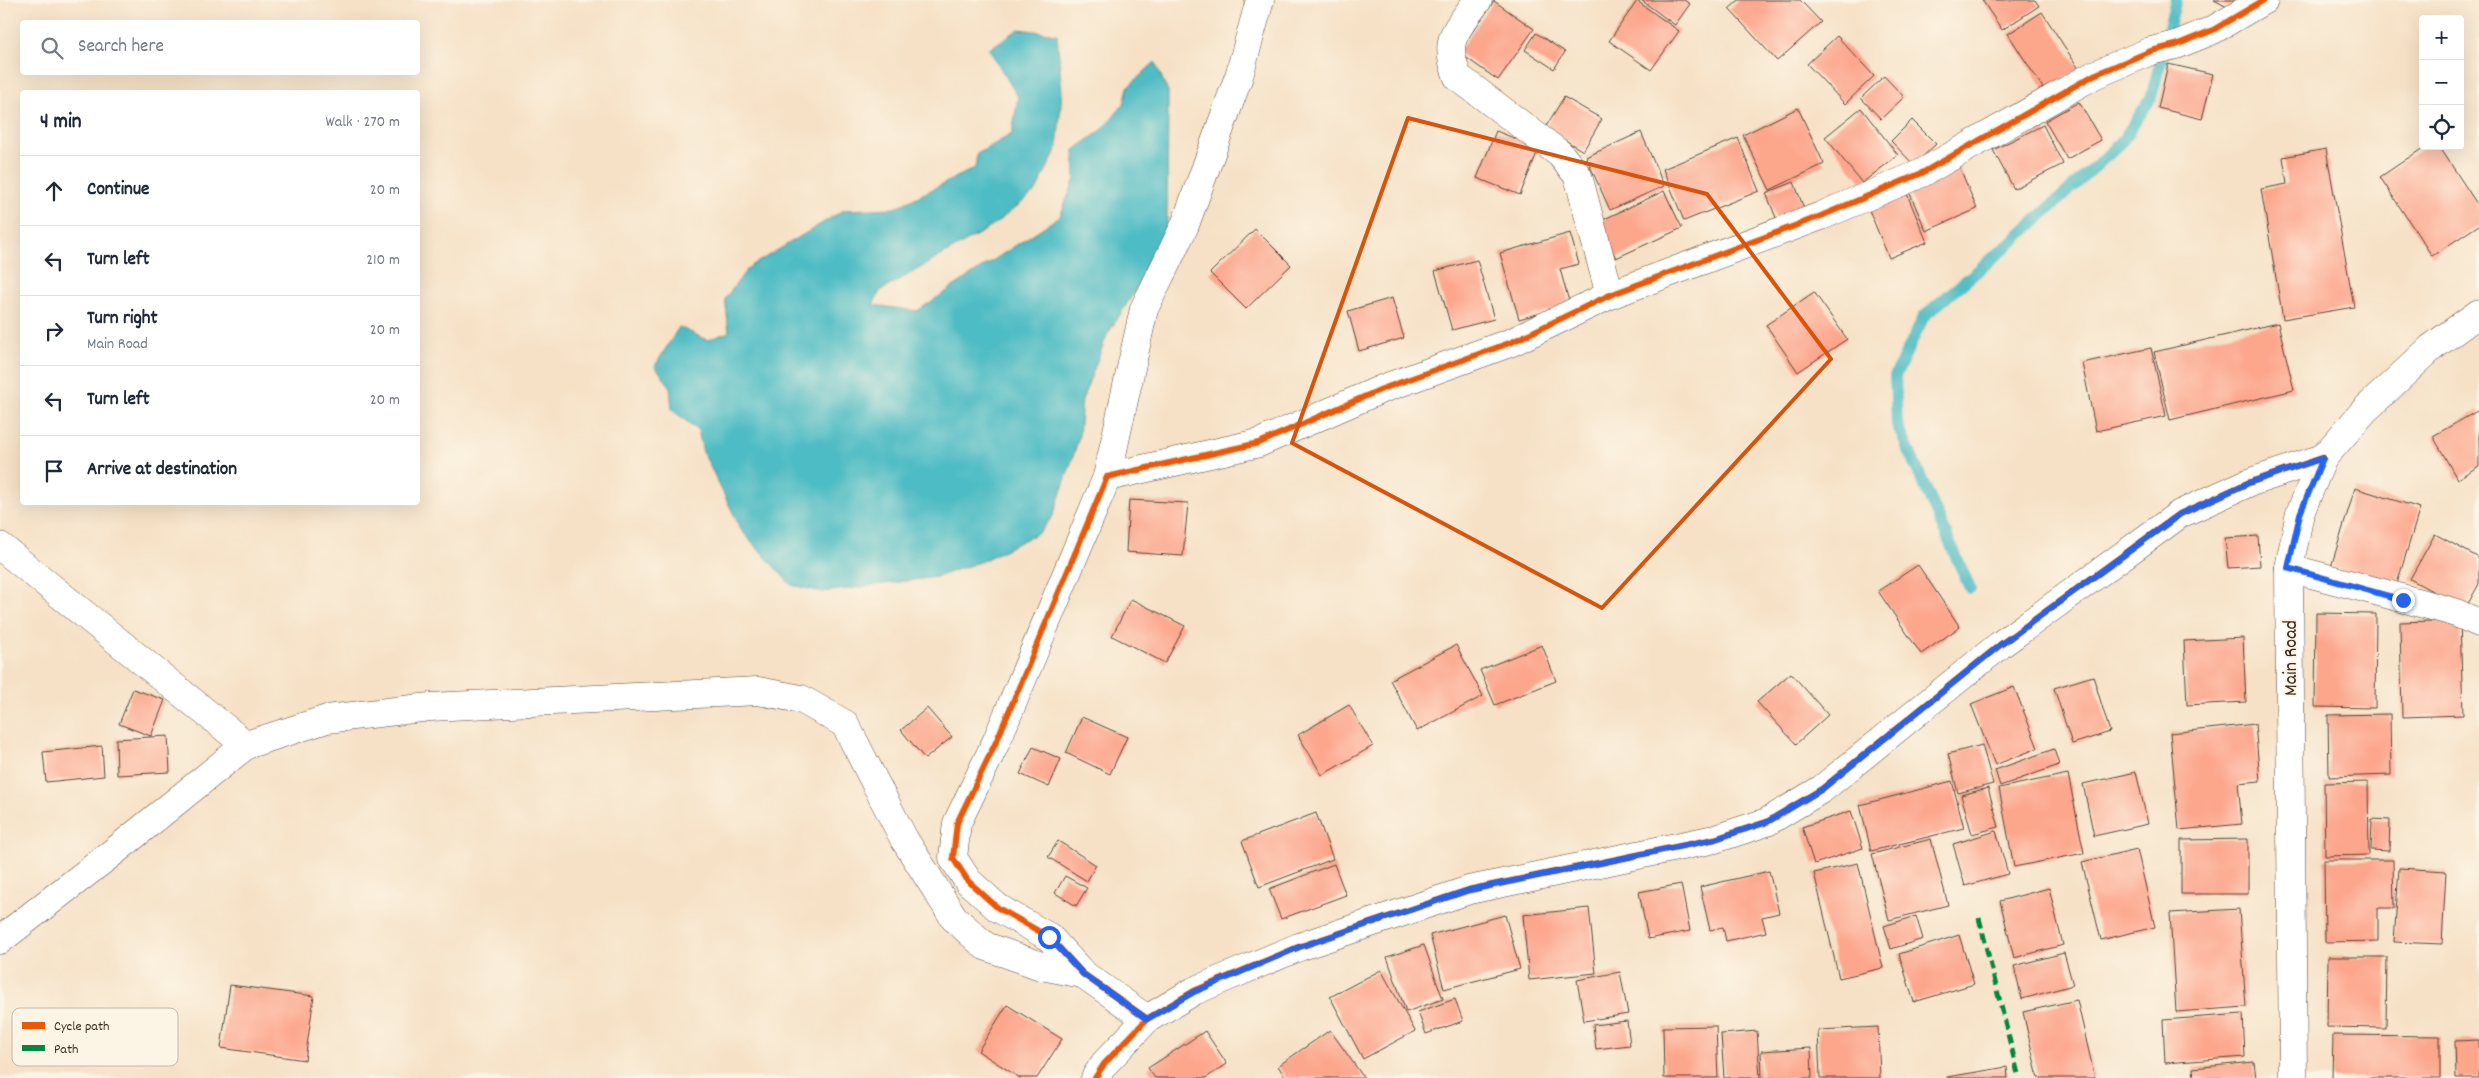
<!DOCTYPE html>
<html lang="en">
<head>
<meta charset="utf-8">
<style>
  body { margin:0; font-family:Dekko,sans-serif; background:#f2f2f3; color:#1f2937 }
  .controls { position:absolute; right:15px; top:15px; display:grid; overflow:hidden; border-radius:5px; box-shadow:0 5px 20px #0002 }
  .controls button { width:45px; height:45px; display:grid; place-items:center; padding:0; border:0; border-bottom:1px solid #e0e1e3; background:#fff; color:#1f2937; font:25px sans-serif }
  .stop { position:absolute; width:15px; height:15px; margin:-11px; border:4px solid #2563eb; border-radius:50%; background:#fff }
  .stop.end { background:#2563eb; border-color:#fff; box-shadow:0 1px 5px #0008 }
  .list { margin:0; padding:0; list-style:none }
  h2 { display:flex; justify-content:space-between; align-items:center; height:65px; margin:0; padding:0 20px; font-size:21px }
  h2 small { font-size:16px; font-weight:400; color:#747a83 }
  .list li { display:grid; grid-template-columns:32px 1fr auto; gap:15px; align-items:center; box-sizing:border-box; height:70px; padding:0 20px; border-top:1px solid #e0e1e3 }
  .list b { display:block; font-size:19px; white-space:nowrap }
  .list p { margin:0; font-size:16px; white-space:nowrap; color:#747a83 }
  .list em { font-size:16px; font-style:normal; color:#747a83 }
  .icon { flex:none; width:28px; height:28px; fill:none; stroke:currentColor; stroke-width:2; stroke-linecap:round; stroke-linejoin:round }
  .map { position:relative; flex:none; width:2479px; height:1078px; overflow:hidden }
  .search { position:absolute; background:#fff; box-shadow:0 5px 20px #0002; left:20px; top:20px; width:400px; height:55px; display:flex; align-items:center; gap:12px; box-sizing:border-box; padding:0 18px; border-radius:5px; color:#747a83; font-size:19px }
  .panel { position:absolute; background:#fff; box-shadow:0 5px 20px #0002; left:20px; top:90px; width:400px; height:415px; border-radius:5px }
  .map>svg:first-child { display:block }
  .water { fill:#4dbcc4; stroke:#447371 }
  .lines { fill:none; stroke-linecap:round; stroke-linejoin:round }
  .stream { stroke:#4dbcc4; stroke-width:12 }
  .building { fill:#fca68c }
  .minor-casing { stroke:#574537; stroke-width:29 }
  .primary-casing { stroke:#574537; stroke-width:29 }
  .minor { stroke:#fff; stroke-width:28 }
  .primary { stroke:#fff; stroke-width:28 }
  .quiet { stroke:#00873e; stroke-width:5; stroke-dasharray:10 5; stroke-linecap:butt }
  .cycleway-casing { stroke:#fcf5e5; stroke-width:9 }
  .cycleway { stroke:#e8590c; stroke-width:6 }
  .route { stroke:#2563eb; stroke-width:6 }
  .marked { fill:none; stroke:#d7540e; stroke-width:4; stroke-linejoin:round }
  .labels { text-anchor:middle; stroke-width:4; stroke-linejoin:round; paint-order:stroke }
  .street-label { font-size:20px; fill:#3b2a1e; stroke:#fcf5e5 }
  .key { fill:#fcf5e5; stroke:#c2b8a9; stroke-width:1 }
  .key-label { font-size:14px; fill:#3b2a1e }
</style>
</head>
<body>
<div class="map">
<svg width="2479" height="1078" viewBox="0 0 2479 1078">
  <rect width="100%" height="100%" fill="#fcf5e5"/>
  <filter id="ink" filterUnits="userSpaceOnUse"><feTurbulence type="fractalNoise" baseFrequency=".02" numOctaves="2"/><feDisplacementMap in="SourceGraphic" scale="10" xChannelSelector="R" yChannelSelector="G"/><feConvolveMatrix kernelMatrix="1 2 1 2 8 2 1 2 1" color-interpolation-filters="sRGB"/></filter>
  <filter id="wash" filterUnits="userSpaceOnUse"><feTurbulence type="fractalNoise" baseFrequency=".0096" numOctaves="4" result="noise"/><feDisplacementMap in="SourceGraphic" scale="20" xChannelSelector="R" yChannelSelector="G"/><feGaussianBlur stdDeviation="1.12" result="paint"/><feColorMatrix in="noise" values="0 0 0 0 0 0 0 0 0 0 0 0 0 0 0 0 0 1.4 0 .05"/><feComposite in="paint" operator="in"/></filter>
  <g filter="url(#wash)">
    <rect width="100%" height="100%" fill="#f6e1c6"/>
    <path class="water" d="M1019,29L1057,34L1062,92L1057,148L1036,191L991,227L880,291L873,305L917,311L1060,216L1075,179L1074,150L1102,130L1124,104L1128,87L1155,62L1168,92L1167,226L1154,261L1107,335L1082,400L1079,436L1073,457L1053,516L1040,532L982,561L936,577L823,592L791,585L742,531L703,452L698,430L672,410L670,386L655,366L679,327L707,340L729,332L725,299L748,268L844,210L895,208L975,168L977,154L1012,134L1018,97L989,49Z"/>
    <g class="lines">
      <path class="stream" d="M1970,588L1897,424L1895,376L1924,316L2013,241L2121,143L2151,98L2176,0"/>
    </g>
    <g id="blocks">
      <g class="building">
        <path d="M1641,0H1684L1690,4L1675,25Z"/>
        <path d="M1739,0H1800L1821,22L1777,61L1729,9Z"/>
        <path d="M1982,0H2035L2039,6L2002,30Z"/>
        <path d="M2214,0H2234L2229,8Z"/>
        <path d="M1494,1L1534,29L1498,80L1458,52Z"/>
        <path d="M1637,1L1679,31L1651,70L1609,41Z"/>
        <path d="M2042,12L2079,69L2045,91L2008,34Z"/>
        <path d="M1536,33L1565,52L1554,69L1525,50Z"/>
        <path d="M1837,36L1874,76L1845,104L1807,64Z"/>
        <path d="M2168,64L2213,74L2202,119L2158,108Z"/>
        <path d="M1884,76L1904,97L1881,119L1861,98Z"/>
        <path d="M1564,97L1602,119L1583,151L1545,128Z"/>
        <path d="M2079,102L2101,140L2067,159L2045,121Z"/>
        <path d="M1798,108L1824,164L1770,190L1743,135Z"/>
        <path d="M1861,108L1898,155L1862,183L1825,137Z"/>
        <path d="M1912,120L1936,144L1914,165L1891,141Z"/>
        <path d="M2043,125L2063,164L2014,189L1993,150Z"/>
        <path d="M1496,131L1539,148L1520,195L1477,178Z"/>
        <path d="M1641,132L1664,186L1610,210L1586,157Z"/>
        <path d="M1738,138L1759,191L1684,221L1663,169Z"/>
        <path d="M2426,146H2439L2479,207V225L2432,256L2380,177Z"/>
        <path d="M2326,149L2354,307L2283,319L2261,189L2287,184L2283,157Z"/>
        <path d="M1959,166L1977,209L1926,231L1908,189Z"/>
        <path d="M1794,182L1806,214L1779,225L1766,193Z"/>
        <path d="M1664,191L1682,228L1616,258L1598,222Z"/>
        <path d="M1907,194L1927,242L1889,258L1869,210Z"/>
        <path d="M1255,229L1291,265L1246,309L1210,273Z"/>
        <path d="M1570,233L1579,264L1560,269L1570,305L1519,319L1500,253Z"/>
        <path d="M1477,260L1494,319L1452,330L1435,271Z"/>
        <path d="M1814,292L1847,339L1798,372L1766,325Z"/>
        <path d="M1392,298L1404,338L1359,351L1348,311Z"/>
        <path d="M2278,323L2294,390L2170,420L2154,352Z"/>
        <path d="M2151,348L2166,416L2096,431L2082,363Z"/>
        <path d="M2479,410V466L2457,479L2433,436Z"/>
        <path d="M2355,488L2420,508L2396,587L2331,567Z"/>
        <path d="M1129,500L1188,503L1183,556L1126,552Z"/>
        <path d="M2435,534L2479,558V584L2465,609L2410,579Z"/>
        <path d="M2258,536L2260,566L2228,568L2225,538Z"/>
        <path d="M1918,565L1960,627L1921,654L1878,591Z"/>
        <path d="M1131,599L1185,626L1165,663L1112,636Z"/>
        <path d="M2316,613L2376,614L2375,708L2315,707Z"/>
        <path d="M2460,620L2463,715L2402,717L2400,622Z"/>
        <path d="M2243,638L2246,702L2187,705L2184,641Z"/>
        <path d="M1456,645L1483,696L1417,731L1390,680Z"/>
        <path d="M1542,645L1556,681L1495,705L1480,670Z"/>
        <path d="M1791,673L1828,715L1796,744L1757,702Z"/>
        <path d="M2093,676L2110,732L2072,744L2054,688Z"/>
        <path d="M2014,687L2038,748L1995,765L1971,704Z"/>
        <path d="M133,689L165,700L151,736L119,724Z"/>
        <path d="M1349,705L1373,746L1322,775L1298,735Z"/>
        <path d="M927,708L952,737L925,759L901,730Z"/>
        <path d="M2390,714L2391,775L2329,777L2328,715Z"/>
        <path d="M1082,717L1127,737L1110,774L1066,753Z"/>
        <path d="M2255,724L2260,781L2238,783L2242,824L2179,830L2170,733Z"/>
        <path d="M168,736L170,772L117,775L116,739Z"/>
        <path d="M1982,745L1993,784L1958,793L1948,754Z"/>
        <path d="M102,746L104,776L46,782L43,752Z"/>
        <path d="M1033,747L1061,759L1049,787L1020,774Z"/>
        <path d="M2054,749L2059,765L2000,786L1995,770Z"/>
        <path d="M2136,772L2148,824L2094,836L2083,784Z"/>
        <path d="M2068,774L2084,853L2014,867L1999,788Z"/>
        <path d="M1952,781L1964,828L1871,851L1860,805Z"/>
        <path d="M2368,782L2369,855L2325,856L2324,783Z"/>
        <path d="M1988,788L1999,827L1972,834L1961,795Z"/>
        <path d="M1851,811L1863,848L1814,864L1802,827Z"/>
        <path d="M1316,813L1333,859L1259,887L1242,841Z"/>
        <path d="M2372,819L2390,820L2389,851L2371,850Z"/>
        <path d="M1996,831L2008,874L1965,886L1953,844Z"/>
        <path d="M1931,839L1948,905L1889,920L1872,854Z"/>
        <path d="M2248,839V894H2181V840Z"/>
        <path d="M1058,841L1096,865L1087,881L1048,857Z"/>
        <path d="M2137,849L2155,927L2101,940L2082,862Z"/>
        <path d="M2324,860H2393L2394,908H2378V941L2325,942Z"/>
        <path d="M1858,863L1883,968L1839,978L1814,873Z"/>
        <path d="M1334,864L1346,895L1281,919L1269,889Z"/>
        <path d="M2399,868L2446,871L2442,944L2394,942Z"/>
        <path d="M1769,871L1779,913L1762,917L1766,932L1726,941L1723,927L1710,930L1700,887Z"/>
        <path d="M1065,876L1087,888L1076,906L1055,893Z"/>
        <path d="M1681,884L1690,931L1648,939L1639,892Z"/>
        <path d="M2049,888L2063,945L2014,958L2000,901Z"/>
        <path d="M1589,908L1596,973L1529,980L1523,915Z"/>
        <path d="M2239,909L2246,1007L2176,1012L2170,913Z"/>
        <path d="M1505,915L1520,969L1444,989L1430,935Z"/>
        <path d="M1916,916L1923,939L1891,949L1884,926Z"/>
        <path d="M1959,935L1974,984L1914,1002L1899,954Z"/>
        <path d="M1424,945L1443,999L1406,1012L1387,957Z"/>
        <path d="M2064,953L2073,985L2022,999L2014,966Z"/>
        <path d="M2328,957H2387L2386,1028L2327,1027Z"/>
        <path d="M1381,970L1415,1031L1363,1059L1330,997Z"/>
        <path d="M1620,972L1628,1014L1584,1021L1577,980Z"/>
        <path d="M230,985L314,996L305,1060L221,1048Z"/>
        <path d="M1455,999L1463,1021L1426,1034L1418,1012Z"/>
        <path d="M2077,1000L2095,1078H2038L2023,1012Z"/>
        <path d="M1007,1005L1062,1039L1037,1078H1020L978,1051Z"/>
        <path d="M2243,1014L2245,1057L2165,1063L2163,1020Z"/>
        <path d="M1627,1021L1630,1045L1596,1049L1593,1025Z"/>
        <path d="M1716,1026L1718,1078H1664L1663,1027Z"/>
        <path d="M1878,1027L1880,1078H1820L1818,1030Z"/>
        <path d="M1330,1030L1364,1078H1286L1278,1066Z"/>
        <path d="M1205,1031L1227,1064L1206,1078H1155L1148,1068Z"/>
        <path d="M1757,1031L1760,1078H1724L1721,1034Z"/>
        <path d="M2333,1035L2440,1036V1078H2332Z"/>
        <path d="M2479,1040V1078H2456L2455,1041Z"/>
        <path d="M1811,1048L1812,1078H1762L1761,1051Z"/>
        <path d="M2254,1062L2256,1078H2194L2193,1068Z"/>
        <path d="M2007,1067L2008,1078H1947V1077Z"/>
      </g>
    </g>
  </g>
  <g filter="url(#ink)">
    <use href="#blocks" fill-opacity="0" stroke="#574537" stroke-width="1"/>
    <g class="lines">
      <g class="minor-casing">
        <g id="minor">
          <path d="M1478,0C1456,31 1442,39 1458,77L1560,154L1578,176L1610,295"/>
          <path d="M1107,477L1144,309L1185,225L1239,76L1260,0"/>
          <path d="M0,546L246,745L327,719L430,707L758,691L801,699L845,724L904,839L954,918L985,946L1041,966L1083,974"/>
          <path d="M2289,568L2454,612L2479,623"/>
          <path d="M0,940L116,850L246,745"/>
          <path d="M1147,1019L1083,974L1049,937L998,908L968,881L953,858L957,823L997,740L1107,477L1259,443L1382,389L1512,342L1610,295L1821,216L1922,173L2094,75L2151,51L2176,45L2213,30L2264,0"/>
          <path d="M1095,1078L1104,1064L1147,1019L1194,991L1299,947L1469,890L1715,839L1767,822L1822,789L2000,645L2180,514L2248,483L2323,458"/>
        </g>
      </g>
      <g class="primary-casing">
        <path id="primary" d="M2293,1078L2289,568L2300,513L2323,458L2365,410L2431,348L2479,313"/>
      </g>
      <use href="#minor" class="minor"/>
      <use href="#primary" class="primary"/>
      <path class="quiet" d="M1979,918L2019,1078"/>
      <g class="cycleway-casing">
        <g id="cycleway">
          <path d="M1147,1019L1083,974L1049,937L998,908L968,881L953,858L957,823L997,740L1107,477L1259,443L1382,389L1512,342L1610,295L1821,216L1922,173L2094,75L2151,51L2176,45L2213,30L2264,0"/>
          <path d="M1095,1078L1104,1064L1147,1019L1194,991L1299,947L1469,890L1715,839L1767,822L1822,789L2000,645L2180,514L2248,483L2323,458"/>
        </g>
      </g>
      <use href="#cycleway" class="cycleway"/>
    </g>
  </g>
  <g class="lines" filter="url(#ink)">
    <path class="route" d="M1049,937L1083,974L1147,1019L1194,992L1299,947L1469,890L1715,839L1767,822L1822,789L2000,645L2180,514L2248,483L2323,458L2300,514L2288,568L2403,600"/>
  </g>
  <path class="marked" d="M1408,118L1707,194L1831,359L1602,608L1292,443Z"/>
  <g class="labels">
    <g class="street-label">
      <text transform="translate(2289 658) rotate(-90)" y="7">Main Road</text>
    </g>
  </g>
  <rect x="12" y="1008" width="166" height="58" rx="8" class="key"/>
  <rect x="22" y="1022" width="23" height="7" fill="#e8590c"/>
  <rect x="22" y="1045" width="23" height="6" fill="#00873e"/>
  <g class="key-label">
    <text x="54" y="1030">Cycle path</text>
    <text x="54" y="1053">Path</text>
  </g>
</svg>
<div class="controls">
<button>+</button>
<button>−</button>
<button><svg class="icon" aria-label="locate" viewBox="0 0 24 24"><circle cx="12" cy="12" r="6"/><path d="M12 2v4M12 18v4M2 12h4M18 12h4"/></svg></button>
</div>
<div class="stop" style="left:1049px;top:937px"></div>
<div class="stop end" style="left:2403px;top:600px"></div>
<div class="search"><svg class="icon" aria-label="search" viewBox="0 0 24 24"><circle cx="10" cy="10" r="6"/><path d="M15 15l6 6"/></svg>Search here</div>
<section class="panel">
<h2>4 min<small>Walk · 270 m</small></h2>
<ul class="list">
<li><svg class="icon" aria-label="ahead" viewBox="0 0 24 24"><path d="M12 20V5M6 11l6-6 6 6"/></svg><div><b>Continue</b></div><em>20 m</em></li>
<li><svg class="icon" aria-label="left" viewBox="0 0 24 24"><path d="M17 20v-9H6M10 6l-5 5 5 5"/></svg><div><b>Turn left</b></div><em>210 m</em></li>
<li><svg class="icon" aria-label="right" viewBox="0 0 24 24"><path d="M7 20v-9h11M14 6l5 5-5 5"/></svg><div><b>Turn right</b><p>Main Road</p></div><em>20 m</em></li>
<li><svg class="icon" aria-label="left" viewBox="0 0 24 24"><path d="M17 20v-9H6M10 6l-5 5 5 5"/></svg><div><b>Turn left</b></div><em>20 m</em></li>
<li><svg class="icon" aria-label="arrive" viewBox="0 0 24 24"><path d="M6 21V4h12l-3 4 3 4H6"/></svg><div><b>Arrive at destination</b></div></li>
</ul>
</section>
</div>
</body>
</html>
